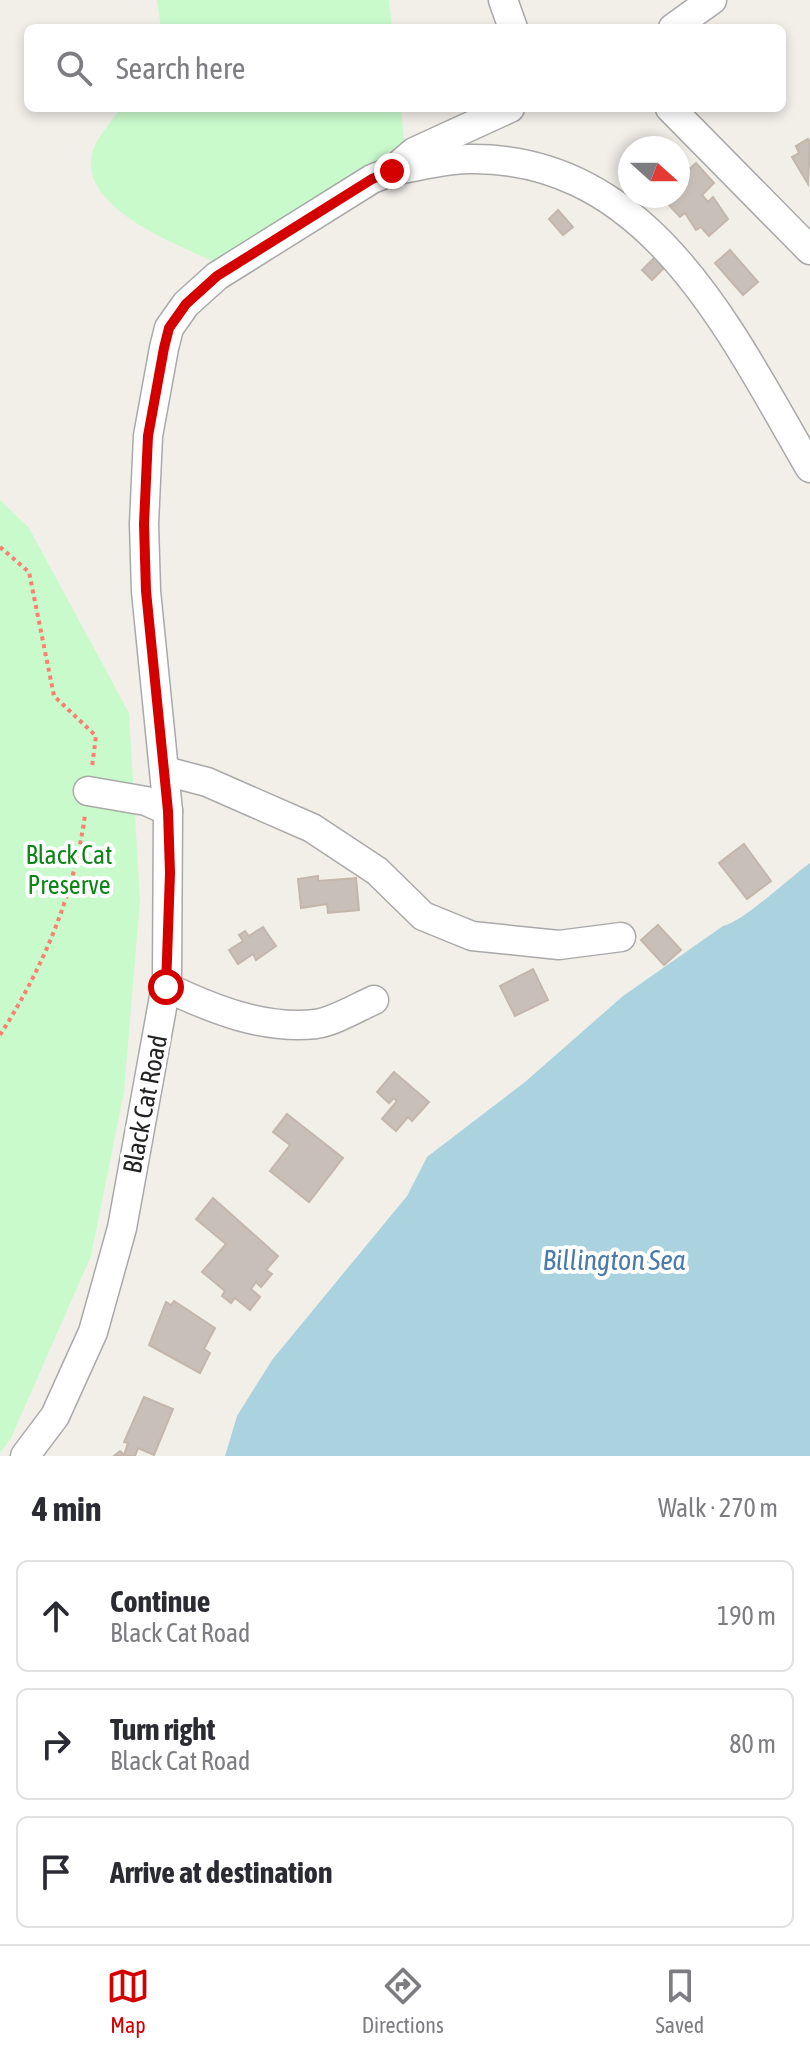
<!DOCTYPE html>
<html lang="en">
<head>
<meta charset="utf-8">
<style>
  body { margin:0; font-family:"Asap Condensed",sans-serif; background:#f2f2f3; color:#2b2b33 }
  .compass { position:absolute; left:618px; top:136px; width:72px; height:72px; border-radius:50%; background:#fff; box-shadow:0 4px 12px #0003; rotate:111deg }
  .stop { position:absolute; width:24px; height:24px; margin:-18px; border:6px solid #d40000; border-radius:50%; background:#fff }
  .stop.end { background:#d40000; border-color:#fff; box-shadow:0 2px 8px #0008 }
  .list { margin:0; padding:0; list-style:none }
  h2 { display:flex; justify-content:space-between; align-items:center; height:104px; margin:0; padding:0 32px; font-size:34px }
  h2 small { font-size:26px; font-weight:400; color:#7c7c81 }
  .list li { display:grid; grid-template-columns:52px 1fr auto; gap:24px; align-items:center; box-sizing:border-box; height:112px; margin:0 16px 16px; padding:0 16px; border:2px solid #e1e1e2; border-radius:12px }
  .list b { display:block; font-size:30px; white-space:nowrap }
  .list p { margin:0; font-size:26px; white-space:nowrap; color:#7c7c81 }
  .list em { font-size:26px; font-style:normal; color:#7c7c81 }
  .icon { flex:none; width:44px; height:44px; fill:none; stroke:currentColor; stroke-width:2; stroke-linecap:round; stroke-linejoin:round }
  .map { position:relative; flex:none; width:810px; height:1456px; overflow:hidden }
  .search { position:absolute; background:#fff; box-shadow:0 4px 12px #0003; left:24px; right:24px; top:24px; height:88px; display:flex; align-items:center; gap:20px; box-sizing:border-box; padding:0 28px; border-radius:12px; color:#7c7c81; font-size:30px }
  .sheet { height:488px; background:#fff }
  nav { display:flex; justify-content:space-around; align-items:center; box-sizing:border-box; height:112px; border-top:2px solid #e1e1e2; background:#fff; font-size:22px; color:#7c7c81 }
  nav a { display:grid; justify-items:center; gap:4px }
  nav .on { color:#d40000 }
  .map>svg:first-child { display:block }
  .park { fill:#c8facc }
  .water { fill:#aad3df }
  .building { fill:#c7bfb8; stroke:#c4b6ab; stroke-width:2 }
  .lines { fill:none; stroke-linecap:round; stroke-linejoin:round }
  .minor-casing { stroke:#a9a9a9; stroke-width:31 }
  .path { stroke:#fa8072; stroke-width:4; stroke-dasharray:4 4; stroke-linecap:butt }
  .minor { stroke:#fff; stroke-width:28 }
  .route { stroke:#d40000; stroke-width:10 }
  .labels { text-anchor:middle; stroke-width:8; stroke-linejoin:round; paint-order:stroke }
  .park-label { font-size:26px; fill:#0c8416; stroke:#fff }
  .street-label { font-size:26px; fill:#222; stroke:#fff }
  .water-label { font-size:28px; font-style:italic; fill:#4a7aab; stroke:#fff }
</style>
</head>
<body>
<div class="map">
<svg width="810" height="1456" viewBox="0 0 810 1456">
  <rect width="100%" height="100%" fill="#f2efe9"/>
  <g class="park">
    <path d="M157,0H389L392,28H161Z"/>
    <path d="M121,108H401L404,142L219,264C182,246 74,208 93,150C98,136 112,121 121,108Z"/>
    <path d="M0,500L29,528L129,713L140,901L124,1092L91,1256L11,1438L0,1453Z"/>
  </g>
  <path class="water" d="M810,863V1456H225L237,1416L272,1360L407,1196L427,1157L525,1082L623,996L723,926C744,921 789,878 810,863Z"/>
  <g class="building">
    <path d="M808,139L810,143L808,184L792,157L799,153L796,146Z"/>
    <path d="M696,163L714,183L702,195L708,202L713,197L728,219L709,236L701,227L696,230L685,213L680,217L666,202L678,196L682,187L678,180Z"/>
    <path d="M558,210L573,227L563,235L549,219Z"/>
    <path d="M730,250L758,282L743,295L715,263Z"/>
    <path d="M659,253L669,263L652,280L642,270Z"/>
    <path d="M744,844L771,881L747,899L719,863Z"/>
    <path d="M318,876V881L356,878L359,910L328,913L327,904L301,908L298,879Z"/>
    <path d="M658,925L681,950L664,965L641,940Z"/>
    <path d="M263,927L276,946L256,960L253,954L238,964L229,950L243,941L239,935L245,931L249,936Z"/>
    <path d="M533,969L548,1000L515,1016L500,986Z"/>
    <path d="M394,1072L429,1102L412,1121L408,1117L396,1131L382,1119L397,1101L394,1098L389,1103L377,1092Z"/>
    <path d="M287,1114L343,1158L309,1202L270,1171L290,1145L273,1132Z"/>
    <path d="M213,1198L278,1256L266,1270L272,1274L261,1287L256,1282L251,1289L260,1297L250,1310L235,1298L231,1303L222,1296L225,1291L202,1272L226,1244L196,1219Z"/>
    <path d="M174,1301L215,1328L204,1349L210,1353L200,1373L149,1345L166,1302L171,1305Z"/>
    <path d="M144,1397L173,1409L154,1455L138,1448L135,1456H114L120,1451L124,1455L128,1443L124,1442Z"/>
  </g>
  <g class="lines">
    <g class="minor-casing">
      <g id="minor">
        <path d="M503,0L513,28"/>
        <path d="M673,28L712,0"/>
        <path d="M670,108L810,250"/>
        <path d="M397,170C420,166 445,159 469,159C651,156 732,335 810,468"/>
        <path d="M165,771L207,782L312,828L377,871L423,916L472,936L559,945L621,937"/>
        <path d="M88,791L146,801L168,811"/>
        <path d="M166,987C212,1009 264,1030 316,1024C335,1021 356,1008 374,1000"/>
        <path d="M25,1456L55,1416L93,1332L122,1228L167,980L168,811L146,591L144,524L148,436L164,348L169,328L186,304L217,276L372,179L392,171L414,152L510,108"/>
      </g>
    </g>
    <g class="path">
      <path d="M0,547L29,572L54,696L96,736L92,767"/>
      <path d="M0,1035C43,968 74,895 85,815"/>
    </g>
    <use href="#minor" class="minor"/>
  </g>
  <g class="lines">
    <path class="route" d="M166,987L170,873L168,811L146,591L144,524L148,436L164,348L169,328L186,304L217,276L372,179L392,171"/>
  </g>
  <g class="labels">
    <g class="park-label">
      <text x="69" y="864">Black Cat<tspan x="69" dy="30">Preserve</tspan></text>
    </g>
    <g class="street-label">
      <text transform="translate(145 1104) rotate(-79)" y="9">Black Cat Road</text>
    </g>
    <g class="water-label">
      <text x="614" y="1270">Billington Sea</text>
    </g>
  </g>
</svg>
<svg class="compass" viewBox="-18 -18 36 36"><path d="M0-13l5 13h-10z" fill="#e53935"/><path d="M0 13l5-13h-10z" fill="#7c7c81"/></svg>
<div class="stop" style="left:166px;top:987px"></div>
<div class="stop end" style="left:392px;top:171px"></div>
<div class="search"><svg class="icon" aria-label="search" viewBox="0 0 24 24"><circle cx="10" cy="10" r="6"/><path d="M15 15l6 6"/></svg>Search here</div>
</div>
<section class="sheet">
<h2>4 min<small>Walk · 270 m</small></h2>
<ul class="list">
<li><svg class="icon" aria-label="ahead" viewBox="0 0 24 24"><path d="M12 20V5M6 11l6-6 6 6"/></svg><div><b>Continue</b><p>Black Cat Road</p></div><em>190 m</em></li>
<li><svg class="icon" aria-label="right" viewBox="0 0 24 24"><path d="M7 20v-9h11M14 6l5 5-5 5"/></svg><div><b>Turn right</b><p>Black Cat Road</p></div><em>80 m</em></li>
<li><svg class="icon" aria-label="arrive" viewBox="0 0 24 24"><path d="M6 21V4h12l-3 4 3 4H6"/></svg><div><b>Arrive at destination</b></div></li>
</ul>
</section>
<nav>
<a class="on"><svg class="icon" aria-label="map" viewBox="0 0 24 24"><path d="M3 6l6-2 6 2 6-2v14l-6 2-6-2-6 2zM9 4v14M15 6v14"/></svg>Map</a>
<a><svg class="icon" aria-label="directions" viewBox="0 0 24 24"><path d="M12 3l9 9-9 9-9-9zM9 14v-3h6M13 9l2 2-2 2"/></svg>Directions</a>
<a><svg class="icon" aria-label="saved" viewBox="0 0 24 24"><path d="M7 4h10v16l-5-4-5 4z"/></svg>Saved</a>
</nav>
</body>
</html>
